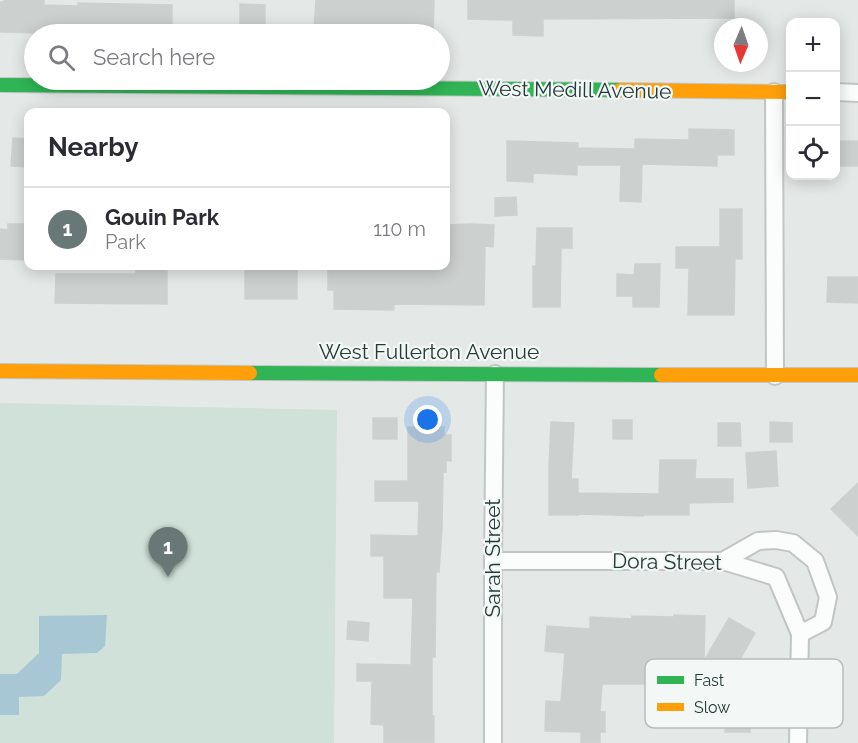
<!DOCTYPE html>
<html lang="en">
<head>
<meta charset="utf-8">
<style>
  body { margin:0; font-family:Raleway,sans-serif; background:#f2f2f3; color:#2b2b33 }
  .controls { position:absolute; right:18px; top:18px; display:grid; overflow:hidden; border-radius:12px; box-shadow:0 3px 15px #0003 }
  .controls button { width:54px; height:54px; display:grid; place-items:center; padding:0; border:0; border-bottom:2px solid #e1e1e2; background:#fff; color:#2b2b33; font:30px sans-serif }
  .compass { position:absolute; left:714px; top:18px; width:54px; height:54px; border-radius:50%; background:#fff; box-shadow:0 3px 15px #0003; rotate:182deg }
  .you { position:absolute; left:428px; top:420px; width:21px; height:21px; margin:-15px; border:4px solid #fff; border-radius:50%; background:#1a73e8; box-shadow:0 0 0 9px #1a73e833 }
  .badge { display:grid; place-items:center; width:39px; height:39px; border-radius:50%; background:#677876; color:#fff; font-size:20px; font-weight:700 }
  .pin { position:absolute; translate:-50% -50px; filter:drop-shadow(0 2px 3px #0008) }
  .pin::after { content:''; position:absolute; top:32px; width:21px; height:18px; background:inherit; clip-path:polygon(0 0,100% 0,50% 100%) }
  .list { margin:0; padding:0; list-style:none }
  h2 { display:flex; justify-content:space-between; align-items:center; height:78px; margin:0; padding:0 24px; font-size:26px }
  h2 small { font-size:20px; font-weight:400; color:#7c7c81 }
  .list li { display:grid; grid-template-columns:39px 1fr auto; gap:18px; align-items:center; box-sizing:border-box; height:84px; padding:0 24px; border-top:2px solid #e1e1e2 }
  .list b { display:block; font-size:22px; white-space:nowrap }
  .list p { margin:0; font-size:20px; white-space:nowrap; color:#7c7c81 }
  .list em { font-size:20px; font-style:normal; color:#7c7c81 }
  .icon { flex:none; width:33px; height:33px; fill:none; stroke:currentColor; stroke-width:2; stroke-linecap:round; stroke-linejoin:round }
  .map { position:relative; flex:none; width:858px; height:743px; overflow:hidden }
  .search { position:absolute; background:#fff; box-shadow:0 3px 15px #0003; left:24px; top:24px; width:426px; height:66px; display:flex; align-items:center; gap:15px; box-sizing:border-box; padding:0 21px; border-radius:33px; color:#7c7c81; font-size:22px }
  .panel { position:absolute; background:#fff; box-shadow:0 3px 15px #0003; left:24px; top:108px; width:426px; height:162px; border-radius:12px }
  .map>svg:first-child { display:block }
  .green { fill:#cfe1d8 }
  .water { fill:#a8c7d4 }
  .building { fill:#ccd0cf; stroke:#cdd2d1; stroke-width:1.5 }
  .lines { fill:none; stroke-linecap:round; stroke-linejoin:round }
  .street-casing { stroke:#c1c6c5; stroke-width:20 }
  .fast-casing { stroke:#c0c7c5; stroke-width:16 }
  .slow-casing { stroke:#c0c7c5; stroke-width:16 }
  .street { stroke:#fbfcfc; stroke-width:16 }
  .fast { stroke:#30b455; stroke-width:14 }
  .slow { stroke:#ff9f0a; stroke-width:14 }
  .labels { text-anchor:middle; stroke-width:4.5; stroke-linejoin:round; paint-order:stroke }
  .street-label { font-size:21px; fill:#243b39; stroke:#f3f8f6 }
  .key { fill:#f3f8f6; stroke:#b5bfbd; stroke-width:1.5 }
  .key-label { font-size:16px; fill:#243b39 }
</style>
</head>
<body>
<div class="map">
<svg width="858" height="743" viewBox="0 0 858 743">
  <rect width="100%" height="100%" fill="#e4e9e8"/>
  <path class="green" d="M0,403L337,410L334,743H0Z"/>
  <path class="water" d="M107,615L105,646L97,653L62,654L61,680L44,696L19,697V715H0V674H17L39,653V616Z"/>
  <g class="building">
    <path d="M4,0H44V5L78,6V3L172,5V32L69,31V34L0,32V2H4Z"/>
    <path d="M316,0H434L433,34H399L400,25H367V34H346L347,32L314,30Z"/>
    <path d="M468,0H734V18L543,19V36L513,35V20L468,19Z"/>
    <path d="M240,4L265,5V34H240Z"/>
    <path d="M689,129L734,130V155H717V166L642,164L641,202L620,201L621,165H577V175L533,173V182L507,181V141L578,143V148L635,149V139L689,140Z"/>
    <path d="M13,138L28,139V167L11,166Z"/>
    <rect x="836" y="141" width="22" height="25"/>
    <path d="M516,197L517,215L495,216V198Z"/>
    <path d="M720,209H742V259H735L734,315H688L689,268H676V247H720Z"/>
    <path d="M8,224H28V260L0,259V229L8,230Z"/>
    <path d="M472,224L494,225L493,247L485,246L484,305L394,304V310L334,309V290H328V266H446V225Z"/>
    <path d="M537,228H572V248H561L560,307H533V266H536Z"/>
    <path d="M635,264H660L659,307H633V296H617V274L634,275Z"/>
    <path d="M136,266H167V304L55,303L56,274H136Z"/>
    <rect x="245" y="266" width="52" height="33"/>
    <path d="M828,277H858V303L827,302Z"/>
    <rect x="373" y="418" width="24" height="21"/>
    <rect x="613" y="420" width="19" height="19"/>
    <path d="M551,422L574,423L571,479H578V493L659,494L660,460H696L695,479H733V502L689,503V515H643V516L578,514V515H549V466Z"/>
    <path d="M770,422L792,423V442H770Z"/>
    <path d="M718,423H740L741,446H718Z"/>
    <path d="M408,427H444V435H451V461L446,460V472H443L442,528L439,572H436L435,657H432V716H434V743H384V725L371,724L372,681H357V664L411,665L413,598H384V556H371V535L418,536L419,501H375V481H408Z"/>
    <path d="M776,451L778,486L748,488L746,453Z"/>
    <path d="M858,483V536L831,509Z"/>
    <path d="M674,615L705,616L704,661L729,618L755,633L734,670L758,671L757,685H750V732H725V709L671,708L672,690L647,689V684H602L600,712H605V732H600V743H581V732L545,731L546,701L561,702L565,653L545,651L547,626L590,629V617L632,619V616L674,617Z"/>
    <path d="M348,621L369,623L368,641L347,639Z"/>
  </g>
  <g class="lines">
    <g class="street-casing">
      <g id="street">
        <path d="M774,92L775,376"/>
        <path d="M836,92L858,93"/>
        <path d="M493,561H723L776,577L800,634L798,743"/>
        <path d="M723,561L758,541L776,540L793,543L815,561L828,597L823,622L800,634"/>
        <path d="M493,743V561L495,374"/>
      </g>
    </g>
    <g class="fast-casing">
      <g id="fast">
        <path d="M0,85L620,90"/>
        <path d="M250,373L661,375"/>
      </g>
    </g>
    <g class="slow-casing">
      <g id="slow">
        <path d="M620,90L790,92"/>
        <path d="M0,371L250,373"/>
        <path d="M661,375H858"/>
      </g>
    </g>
    <use href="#street" class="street"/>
    <use href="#fast" class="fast"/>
    <use href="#slow" class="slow"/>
  </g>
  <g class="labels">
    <g class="street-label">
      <text transform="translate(575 90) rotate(1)" y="7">West Medill Avenue</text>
      <text x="429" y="359">West Fullerton Avenue</text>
      <text transform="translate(493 558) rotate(-90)" y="7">Sarah Street</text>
      <text transform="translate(667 562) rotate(1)" y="7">Dora Street</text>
    </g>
  </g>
  <rect x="645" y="659" width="198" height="69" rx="9" class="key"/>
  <rect x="657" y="676" width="27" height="8" fill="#30b455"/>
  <rect x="657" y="703" width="27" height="8" fill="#ff9f0a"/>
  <g class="key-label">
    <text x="694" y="686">Fast</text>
    <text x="694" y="713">Slow</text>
  </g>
</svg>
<div class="controls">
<button>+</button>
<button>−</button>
<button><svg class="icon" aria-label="locate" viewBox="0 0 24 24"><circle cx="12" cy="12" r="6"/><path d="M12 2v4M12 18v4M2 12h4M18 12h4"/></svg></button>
</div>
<svg class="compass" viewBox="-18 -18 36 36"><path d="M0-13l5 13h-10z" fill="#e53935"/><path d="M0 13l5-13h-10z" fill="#7c7c81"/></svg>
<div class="you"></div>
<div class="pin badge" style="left:168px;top:577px">1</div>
<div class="search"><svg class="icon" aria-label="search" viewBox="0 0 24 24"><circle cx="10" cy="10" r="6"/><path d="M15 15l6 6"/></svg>Search here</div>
<section class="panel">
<h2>Nearby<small></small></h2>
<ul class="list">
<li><span class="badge">1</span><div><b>Gouin Park</b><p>Park</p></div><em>110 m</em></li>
</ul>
</section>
</div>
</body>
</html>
